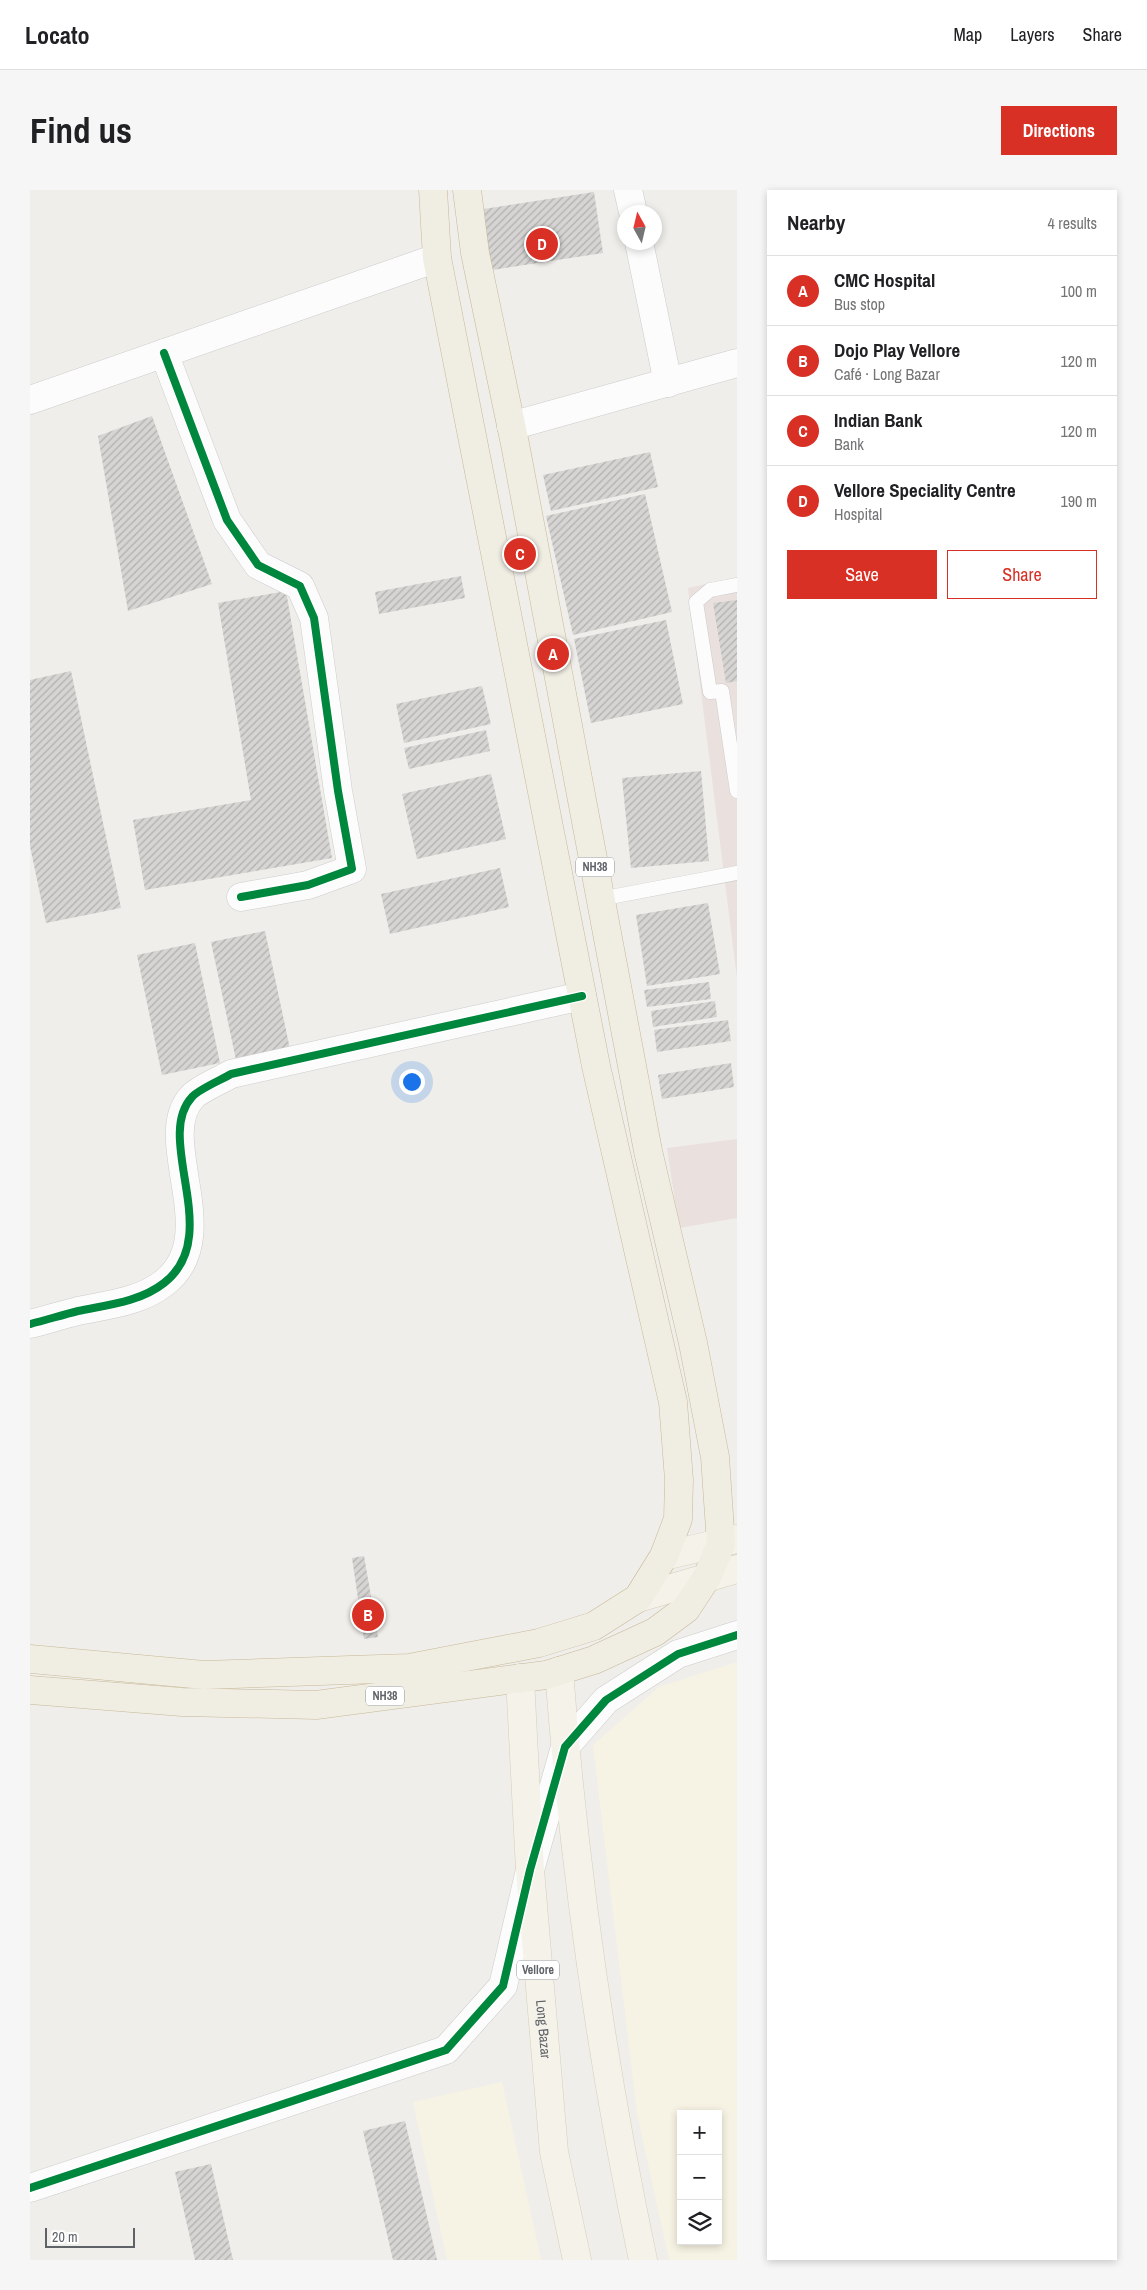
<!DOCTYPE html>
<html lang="en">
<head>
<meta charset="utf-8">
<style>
  body { margin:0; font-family:"Archivo Narrow",sans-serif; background:#f6f6f6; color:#202124 }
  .controls { position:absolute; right:15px; bottom:15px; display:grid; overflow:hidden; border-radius:0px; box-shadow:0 2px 8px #0003 }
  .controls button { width:45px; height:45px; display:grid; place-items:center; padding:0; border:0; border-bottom:1px solid #e0e0e0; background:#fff; color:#202124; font:25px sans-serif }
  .compass { position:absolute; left:587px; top:15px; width:45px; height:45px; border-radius:50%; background:#fff; box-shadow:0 2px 8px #0003; rotate:352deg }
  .scale { position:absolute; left:15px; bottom:12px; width:90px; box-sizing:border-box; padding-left:5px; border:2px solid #5f6368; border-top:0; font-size:14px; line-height:18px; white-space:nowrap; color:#5f6368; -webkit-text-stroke:4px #fff; paint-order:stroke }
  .you { position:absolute; left:381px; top:891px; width:18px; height:18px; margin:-12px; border:4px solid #fff; border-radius:50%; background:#1a73e8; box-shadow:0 0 0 8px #1a73e833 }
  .badge { display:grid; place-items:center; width:32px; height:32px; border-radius:50%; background:#d93025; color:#fff; font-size:16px; font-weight:700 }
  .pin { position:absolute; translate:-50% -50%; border:2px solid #fff; box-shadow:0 1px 5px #0006 }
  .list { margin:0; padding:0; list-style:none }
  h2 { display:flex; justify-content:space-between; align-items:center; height:65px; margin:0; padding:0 20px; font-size:21px }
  h2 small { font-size:16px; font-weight:400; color:#757577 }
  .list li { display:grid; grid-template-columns:32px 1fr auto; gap:15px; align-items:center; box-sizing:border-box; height:70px; padding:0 20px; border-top:1px solid #e0e0e0 }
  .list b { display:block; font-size:19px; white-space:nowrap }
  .list p { margin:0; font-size:16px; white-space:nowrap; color:#757577 }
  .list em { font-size:16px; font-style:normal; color:#757577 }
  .actions { display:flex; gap:10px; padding:15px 20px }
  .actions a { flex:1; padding:11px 0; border:1px solid #d93025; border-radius:0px; text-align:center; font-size:18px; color:#d93025 }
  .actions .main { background:#d93025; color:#fff }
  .icon { flex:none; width:28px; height:28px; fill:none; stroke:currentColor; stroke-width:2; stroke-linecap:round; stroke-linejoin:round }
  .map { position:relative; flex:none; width:707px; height:2070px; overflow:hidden; border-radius:0px }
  header { display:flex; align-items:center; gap:30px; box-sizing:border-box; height:70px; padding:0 25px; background:#fff; border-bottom:1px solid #e0e0e0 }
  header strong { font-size:24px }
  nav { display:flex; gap:28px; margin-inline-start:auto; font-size:18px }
  .intro { display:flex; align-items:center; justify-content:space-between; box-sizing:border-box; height:120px; padding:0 30px }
  h1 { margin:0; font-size:35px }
  .button { padding:12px 22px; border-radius:0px; background:#d93025; color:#fff; font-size:18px; font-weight:700 }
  main { display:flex; gap:30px; padding:0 30px }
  aside { flex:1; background:#fff; border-radius:0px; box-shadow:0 2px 8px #0003 }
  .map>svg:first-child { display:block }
  .commercial { fill:#f7f3e4; fill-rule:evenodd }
  .medical { fill:#eae0de }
  .building { fill:url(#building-hatch) }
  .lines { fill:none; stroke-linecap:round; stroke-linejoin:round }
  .lane-casing { stroke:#cbcccc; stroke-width:15 }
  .street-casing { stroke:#cbcccc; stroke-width:29 }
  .primary-casing { stroke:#d7ceb8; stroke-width:29 }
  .highway-casing { stroke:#c8b996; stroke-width:29 }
  .lane { stroke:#fdfcfc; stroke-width:14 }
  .street { stroke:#fdfcfc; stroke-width:28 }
  .primary { stroke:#f4f2e9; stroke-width:28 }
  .highway { stroke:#f0ede3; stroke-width:28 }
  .cycleway-casing { stroke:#fff; stroke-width:11 }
  .cycleway { stroke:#00873e; stroke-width:8 }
  .labels { text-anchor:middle; stroke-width:4; stroke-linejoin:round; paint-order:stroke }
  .shield { fill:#fff; stroke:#8f9295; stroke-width:1 }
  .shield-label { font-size:12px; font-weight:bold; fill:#5f6368 }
  .street-label { font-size:14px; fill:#5f6368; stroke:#fff }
</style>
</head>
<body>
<header>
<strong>Locato</strong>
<nav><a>Map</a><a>Layers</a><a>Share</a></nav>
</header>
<div class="intro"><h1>Find us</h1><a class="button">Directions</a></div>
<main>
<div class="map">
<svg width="707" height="2070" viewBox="0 0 707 2070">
  <defs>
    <pattern id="building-hatch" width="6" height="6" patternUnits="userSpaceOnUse" patternTransform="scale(1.25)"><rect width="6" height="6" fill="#d6d5d3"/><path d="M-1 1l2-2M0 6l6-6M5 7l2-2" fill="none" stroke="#b1b0af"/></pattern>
  </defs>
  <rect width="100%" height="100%" fill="#efeeea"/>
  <g class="commercial">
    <path d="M707,1472V2070H639L607,1923L563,1555L629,1497ZM651,1924H688V2051H651Z"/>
    <path d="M472,1892L511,2070H417L383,1912Z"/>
  </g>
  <g class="medical">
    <path d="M707,387V788L658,398Z"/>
    <path d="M707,949V1028L649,1038L637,958Z"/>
  </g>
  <g class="building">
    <path d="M564,2L573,63L456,81L447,20Z"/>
    <path d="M122,226L182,394L98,421L68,246Z"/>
    <path d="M620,262L628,297L521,321L513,285Z"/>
    <path d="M615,304L642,422L543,445L516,326Z"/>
    <path d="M431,386L435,408L349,424L345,402Z"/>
    <path d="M256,401L302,668L115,700L103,630L221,610L188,413Z"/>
    <path d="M707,410V491L696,493L683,413Z"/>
    <path d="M636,430L653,514L561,533L544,449Z"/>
    <path d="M41,481L91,718L16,733L0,656V490Z"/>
    <path d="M452,496L461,534L374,553L366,514Z"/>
    <path d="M456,540L460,561L379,579L374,558Z"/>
    <path d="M671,581L679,671L601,678L592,588Z"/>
    <path d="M461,584L476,649L387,669L372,604Z"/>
    <path d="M470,678L479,717L360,744L351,704Z"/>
    <path d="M678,713L690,784L617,796L606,725Z"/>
    <path d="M235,741L260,859L206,870L181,752Z"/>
    <path d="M165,753L190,873L132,885L107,765Z"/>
    <path d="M679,792L681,809L617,817L614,800Z"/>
    <path d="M685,811L687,827L623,837L621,821Z"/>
    <path d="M698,830L701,851L627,862L624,840Z"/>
    <path d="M701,873L704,897L632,909L628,885Z"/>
    <path d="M334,1366L348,1447L334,1449L322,1368Z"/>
    <path d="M375,1931L407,2070H363L333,1941Z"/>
    <path d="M181,1974L203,2070H165L145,1982Z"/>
  </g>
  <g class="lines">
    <g class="lane-casing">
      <g id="lane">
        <path d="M707,395L680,400L666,412L680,502L692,501L707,601"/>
        <path d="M570,709L707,683"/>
      </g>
    </g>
    <g class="street-casing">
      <g id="street">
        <path d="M598,0L603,22"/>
        <path d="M609,52L638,193"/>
        <path d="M134,163L197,330L228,375L270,396L284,428L308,601L322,679L278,695L211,707"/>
        <path d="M0,210L407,68"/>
        <path d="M481,236L707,173"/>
        <path d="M0,1134C16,1130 32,1125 48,1121C77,1115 110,1112 134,1093C195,1046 123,949 162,907C169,899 191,890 201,884L552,806"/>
        <path d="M0,1998L416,1860L473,1796L500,1680L535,1557L576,1510L648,1464L707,1445"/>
      </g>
    </g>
    <g class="primary-casing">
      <g id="primary">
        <path d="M634,1366L707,1349"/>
        <path d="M608,1408L707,1379"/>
        <path d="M529,1481C544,1679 572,1875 613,2070"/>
        <path id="s1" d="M490,1488L500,1680L524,1962L547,2070"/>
      </g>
    </g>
    <g class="highway-casing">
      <g id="highway">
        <path d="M0,1469L174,1485L379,1478L509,1453L564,1436L608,1408L634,1366L648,1329L649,1290L643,1212L566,876L407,68L403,0"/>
        <path d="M0,1500L152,1512L286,1515L516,1485L564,1470L625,1442L656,1419L677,1387L691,1354L685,1267L663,1153L618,961L485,254L445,63L437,0"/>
      </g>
    </g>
    <use href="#lane" class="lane"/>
    <use href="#street" class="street"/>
    <use href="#primary" class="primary"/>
    <use href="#highway" class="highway"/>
    <g class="cycleway-casing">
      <g id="cycleway">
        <path d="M134,163L197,330L228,375L270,396L284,428L308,601L322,679L278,695L211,707"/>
        <path d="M0,1134C16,1130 32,1125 48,1121C77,1115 110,1112 134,1093C195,1046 123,949 162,907C169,899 191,890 201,884L552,806"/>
        <path d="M0,1998L416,1860L473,1796L500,1680L535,1557L576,1510L648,1464L707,1445"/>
      </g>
    </g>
    <use href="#cycleway" class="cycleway"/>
  </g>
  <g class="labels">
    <g class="shield">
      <rect x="546" y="667.5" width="38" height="19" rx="4"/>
      <rect x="336" y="1496.5" width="38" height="19" rx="4"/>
      <rect x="487" y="1770.5" width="42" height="19" rx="4"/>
    </g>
    <g class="shield-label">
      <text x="565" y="681">NH38</text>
      <text x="355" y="1510">NH38</text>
      <text x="508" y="1784">Vellore</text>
    </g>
    <g class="street-label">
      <text dy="5" stroke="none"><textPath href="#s1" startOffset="352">Long Bazar</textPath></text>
    </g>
  </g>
</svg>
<div class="controls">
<button>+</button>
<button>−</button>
<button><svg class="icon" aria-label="layers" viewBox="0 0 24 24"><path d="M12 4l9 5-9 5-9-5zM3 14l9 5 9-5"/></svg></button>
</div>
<svg class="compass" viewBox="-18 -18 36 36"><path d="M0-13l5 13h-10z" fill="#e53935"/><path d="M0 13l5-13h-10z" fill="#757577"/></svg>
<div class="scale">20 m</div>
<div class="you"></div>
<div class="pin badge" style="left:523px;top:464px">A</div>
<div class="pin badge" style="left:338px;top:1425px">B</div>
<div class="pin badge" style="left:490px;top:364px">C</div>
<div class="pin badge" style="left:512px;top:54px">D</div>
</div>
<aside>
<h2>Nearby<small>4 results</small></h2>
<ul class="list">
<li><span class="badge">A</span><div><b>CMC Hospital</b><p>Bus stop</p></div><em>100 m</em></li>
<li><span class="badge">B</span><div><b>Dojo Play Vellore</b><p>Café · Long Bazar</p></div><em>120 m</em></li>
<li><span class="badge">C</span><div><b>Indian Bank</b><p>Bank</p></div><em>120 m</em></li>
<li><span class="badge">D</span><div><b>Vellore Speciality Centre</b><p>Hospital</p></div><em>190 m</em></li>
</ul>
<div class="actions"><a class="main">Save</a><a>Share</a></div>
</aside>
</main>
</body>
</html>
